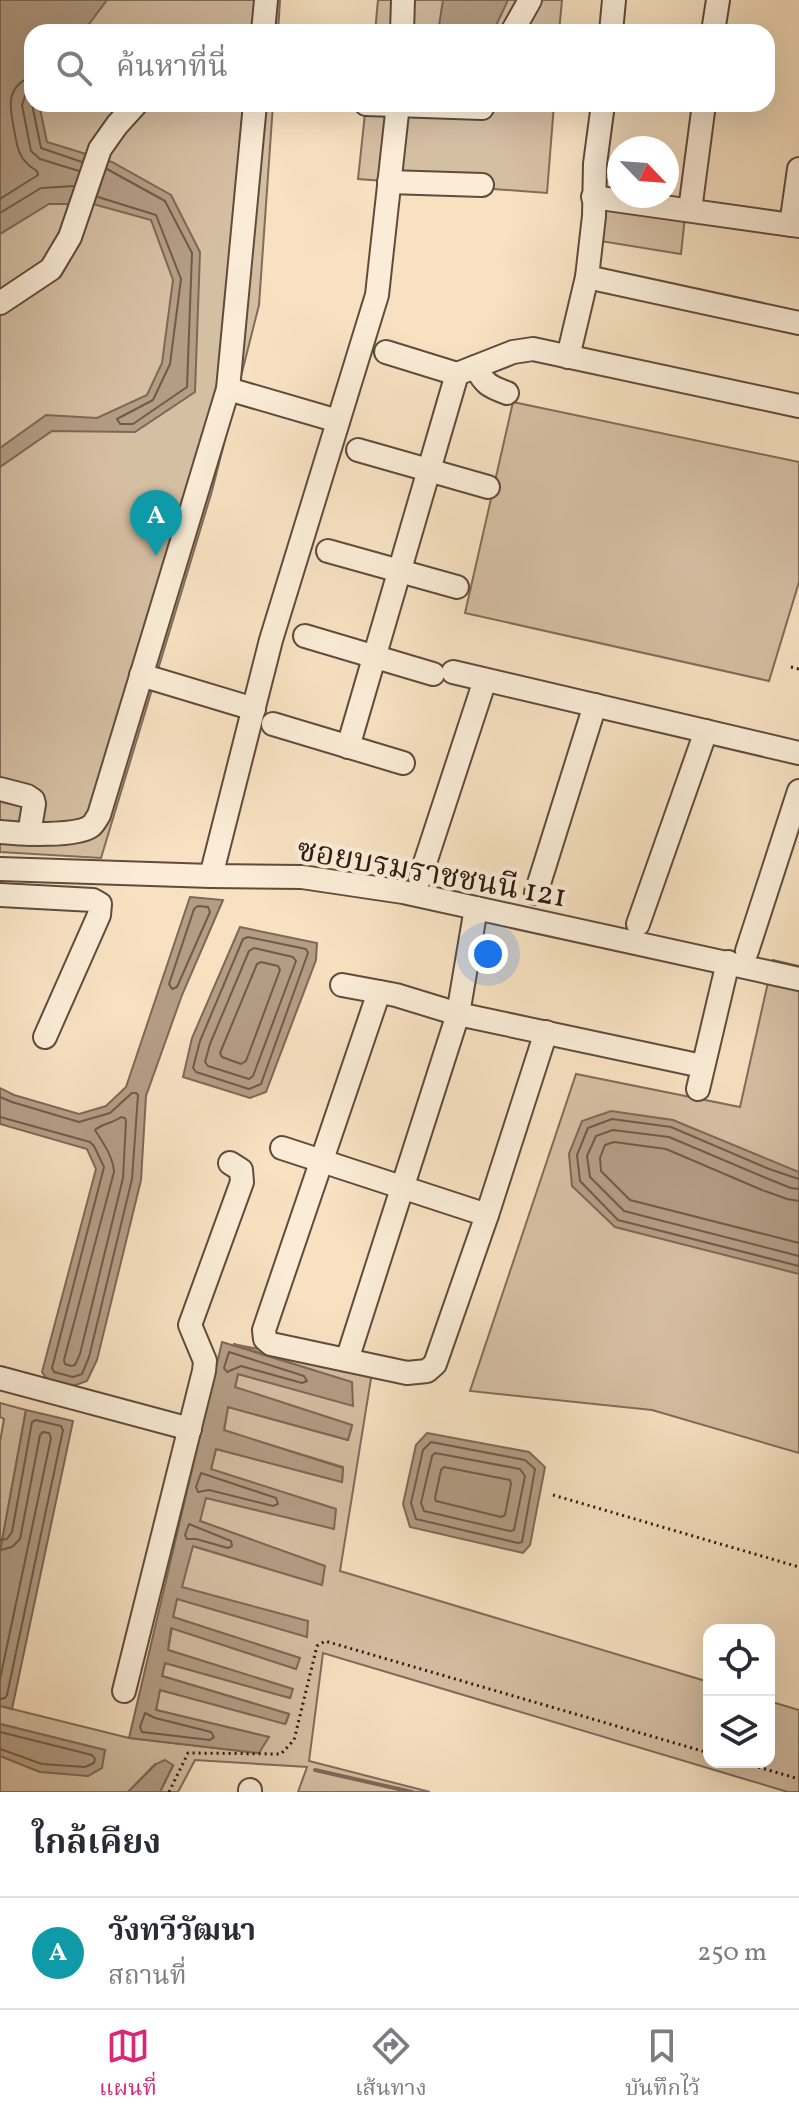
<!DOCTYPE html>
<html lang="th">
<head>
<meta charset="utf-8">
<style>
  body { margin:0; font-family:Vollkorn,"Noto Serif Thai",serif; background:#f7f7f7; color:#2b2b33 }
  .controls { position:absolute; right:24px; bottom:24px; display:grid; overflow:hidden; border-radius:16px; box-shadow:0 8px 32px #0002 }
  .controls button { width:72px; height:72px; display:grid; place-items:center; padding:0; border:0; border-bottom:2px solid #e1e1e2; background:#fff; color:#2b2b33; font:40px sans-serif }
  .compass { position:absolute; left:607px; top:136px; width:72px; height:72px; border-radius:50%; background:#fff; box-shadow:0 8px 32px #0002; rotate:115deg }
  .you { position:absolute; left:488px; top:954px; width:28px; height:28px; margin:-20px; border:6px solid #fff; border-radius:50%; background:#1a73e8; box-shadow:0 0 0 12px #1a73e833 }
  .badge { display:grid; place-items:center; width:52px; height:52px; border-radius:50%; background:#db2777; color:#fff; font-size:26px; font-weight:700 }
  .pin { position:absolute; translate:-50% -66px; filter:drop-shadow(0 2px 4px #0008) }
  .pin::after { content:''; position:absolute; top:42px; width:28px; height:24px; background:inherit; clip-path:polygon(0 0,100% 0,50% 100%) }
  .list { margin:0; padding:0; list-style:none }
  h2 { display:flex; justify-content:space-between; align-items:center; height:104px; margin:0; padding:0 32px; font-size:34px }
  h2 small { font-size:26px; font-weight:400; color:#7c7c81 }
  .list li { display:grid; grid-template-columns:52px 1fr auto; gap:24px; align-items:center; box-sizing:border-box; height:112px; padding:0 32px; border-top:2px solid #e1e1e2 }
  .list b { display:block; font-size:30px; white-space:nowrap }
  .list p { margin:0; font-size:26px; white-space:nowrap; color:#7c7c81 }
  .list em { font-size:26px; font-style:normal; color:#7c7c81 }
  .icon { flex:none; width:44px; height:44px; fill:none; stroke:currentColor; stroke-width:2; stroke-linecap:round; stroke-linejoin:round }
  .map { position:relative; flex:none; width:799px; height:1792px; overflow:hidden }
  .search { position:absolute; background:#fff; box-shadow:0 8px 32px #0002; left:24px; right:24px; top:24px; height:88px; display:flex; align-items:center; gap:20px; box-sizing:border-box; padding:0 28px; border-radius:24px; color:#7c7c81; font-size:30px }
  .sheet { height:216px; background:#fff }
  nav { display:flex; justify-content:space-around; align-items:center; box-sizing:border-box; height:112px; border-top:2px solid #e1e1e2; background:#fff; font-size:22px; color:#7c7c81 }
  nav a { display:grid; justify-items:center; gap:4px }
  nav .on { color:#db2777 }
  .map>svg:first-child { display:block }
  .green { fill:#d5bfa3; stroke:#826c5a; stroke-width:2 }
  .water { fill:#b39d85; stroke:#7e6856; stroke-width:2 }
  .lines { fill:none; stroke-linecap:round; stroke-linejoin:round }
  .shore { stroke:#705b4a; stroke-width:2 }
  .stream { stroke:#7e6856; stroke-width:4 }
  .minor-casing { stroke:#604b3c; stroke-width:26 }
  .path { stroke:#2e1910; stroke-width:3; stroke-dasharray:2 4; stroke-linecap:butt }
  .minor { stroke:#faecd7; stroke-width:22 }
  .labels { text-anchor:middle; stroke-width:8; stroke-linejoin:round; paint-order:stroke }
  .street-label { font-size:32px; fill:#2e1910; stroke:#faecd7 }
</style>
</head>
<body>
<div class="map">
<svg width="799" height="1792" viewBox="0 0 799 1792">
  <rect width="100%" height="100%" fill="#f7e1c1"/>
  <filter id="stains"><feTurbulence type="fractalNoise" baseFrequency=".0025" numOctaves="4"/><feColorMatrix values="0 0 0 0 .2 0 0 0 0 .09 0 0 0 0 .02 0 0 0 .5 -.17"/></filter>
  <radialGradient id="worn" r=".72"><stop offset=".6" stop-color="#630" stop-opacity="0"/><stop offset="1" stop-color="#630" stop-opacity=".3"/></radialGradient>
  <g class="green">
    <path d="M0,0H280L278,32H32V104H273L259,305L212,491L101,858L0,852Z"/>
    <path d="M378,0H562L559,32H375Z"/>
    <path d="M366,104H554L547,193L358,179Z"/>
    <path d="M597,203L685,216L681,254L594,240Z"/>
    <path d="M513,402L799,462V582L769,681L465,613Z"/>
    <path d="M773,960L799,966V1453L652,1410L470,1391L576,1074L740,1107Z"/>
    <path d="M233,1344L372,1372L340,1571L709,1682V1762H769V1701L799,1710V1792H788L323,1653L309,1761L430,1792H298L307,1767L195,1760L178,1792H160L173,1766L155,1764L128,1792H0V1756L40,1772L104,1750L0,1724V1706L129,1738L258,1753L268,1737L156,1710L160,1690L286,1723L289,1714L162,1676L165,1663L290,1698L292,1689L168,1650L172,1628L296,1669L299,1658L173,1617L177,1598L307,1637V1621L181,1588L192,1546L322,1585L324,1566L200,1521L205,1498L336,1509L211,1470L216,1449L342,1482L343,1467L224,1431L228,1407L348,1440L352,1426L235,1388L238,1374L352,1405V1383Z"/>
    <path d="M0,1403L26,1410L0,1552V1442L4,1419L0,1417Z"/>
  </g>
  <g class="water">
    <path d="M0,0H107L83,32H32V104H39L47,142L112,162L171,195L200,252L195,392L135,432L52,431L0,467V448L46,415L97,418L147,395L162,363L173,280L151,220L93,204H49L0,234Z"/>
    <path d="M443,0H508L493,32H438Z"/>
    <path d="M190,897L223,900L182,995L146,1096L141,1180L97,1360L87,1381L73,1386L47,1379L42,1372L96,1169L87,1149L0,1124V1088L14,1095L79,1114L106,1106L126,1087Z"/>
    <path d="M240,927L317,943L316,960L266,1092L250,1098L183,1077L192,1038Z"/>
    <path d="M611,1111L673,1120L799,1172V1274L615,1227L572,1186L569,1154L582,1121Z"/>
    <path d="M222,1342L352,1382L353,1406L238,1374L235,1387L352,1425L348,1440L228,1407L224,1430L343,1468L342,1482L216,1449L211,1469L336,1509L334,1529L206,1498L200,1521L325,1566L322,1585L193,1546L182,1587L308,1621L307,1637L177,1599L173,1617L300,1658L296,1669L171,1628L168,1650L293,1689L290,1698L165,1663L162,1676L289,1714L285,1724L160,1690L156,1710L269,1737L259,1753L129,1738Z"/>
    <path d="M26,1410L73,1421L12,1709L0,1706V1552Z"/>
    <path d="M427,1433L529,1452L545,1467L530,1545L523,1553L410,1527L403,1504L416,1445Z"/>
    <path d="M0,1724L105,1750L102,1768L88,1776L40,1772L0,1756Z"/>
    <path d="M165,1760L173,1765L160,1792H128L156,1764Z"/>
  </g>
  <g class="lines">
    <g class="shore">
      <path d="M32,89L25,96L22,105L31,151L40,159L79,171"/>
      <path d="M32,104L41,148L82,162"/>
      <path d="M98,197L156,215L181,279L170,364L153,400L117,419L120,424H133L187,387L192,253L165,201L107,169"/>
      <path d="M0,199L38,175L37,171C19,161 17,148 14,129C9,105 6,87 32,76"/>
      <path d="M0,213L41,188L74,186"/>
      <path d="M198,906L208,907L210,912L177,987L172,989L169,984L194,909Z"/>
      <path d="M248,937L306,949L308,953L261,1084L249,1089L196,1072L193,1068L200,1041L243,939Z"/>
      <path d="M254,948L293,957L296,961L253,1076L249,1079L208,1066L205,1062L210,1044L249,951Z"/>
      <path d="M261,962L278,966L280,970L246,1061L241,1064L222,1057L220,1053L257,964Z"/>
      <path d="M0,1097L12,1102L79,1122L110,1113L132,1093H136L138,1095L132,1179L89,1357L82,1374L73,1377L54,1372L52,1368L104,1167L94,1146L90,1142L0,1117"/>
      <path d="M121,1117L125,1118L126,1121L123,1178L80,1354L75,1365L71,1366L65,1364L64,1360L114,1172C113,1156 103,1143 95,1130C101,1124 113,1123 121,1117Z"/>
      <path d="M799,1179L769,1169L671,1127L612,1119L588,1128L577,1155L580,1181L618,1220L799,1266"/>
      <path d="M799,1189L791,1188L766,1178L669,1137L613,1130L596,1136L587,1156L590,1177L624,1211L799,1256"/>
      <path d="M799,1201L787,1199L762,1190L666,1149L614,1142L605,1145L600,1158L601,1171L630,1200L799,1243"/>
      <path d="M229,1352L304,1376L307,1381L302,1383L241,1366L227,1372L224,1368Z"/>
      <path d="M431,1442L525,1460L535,1469L522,1542L518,1543L416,1519L411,1503L423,1450Z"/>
      <path d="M435,1453L520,1469L525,1476L514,1530L510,1531L424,1511L421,1503L432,1456Z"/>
      <path d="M444,1467L510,1480L511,1484L505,1515L501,1517L436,1501L435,1498L441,1470Z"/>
      <path d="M201,1473L276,1498L278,1504L273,1506L209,1490L198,1492L196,1487Z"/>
      <path d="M189,1524L231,1541L232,1546L228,1548L196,1539H187L185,1535Z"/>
      <path d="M0,1540L7,1539L12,1532L32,1422L36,1420L61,1426L63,1430L7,1695L5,1698L0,1699"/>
      <path d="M0,1550L12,1547L20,1539L40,1435L43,1432L49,1433L51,1438L0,1679"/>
      <path d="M145,1713L155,1718L211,1732L214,1737L210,1740L142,1732L140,1727Z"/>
      <path d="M0,1732L92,1755L95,1759L94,1763L85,1767L42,1764L0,1749"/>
    </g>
    <path class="stream" d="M315,1770L412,1792"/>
    <g class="minor-casing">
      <g id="minor">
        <path d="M263,32L266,0"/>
        <path d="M402,32L403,0"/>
        <path d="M512,32L530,0"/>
        <path d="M611,32L614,0"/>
        <path d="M713,32L718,0"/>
        <path d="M366,104L482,108L484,104"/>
        <path d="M389,182L482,185"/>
        <path d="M593,197L799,226"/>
        <path d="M690,210L704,104"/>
        <path d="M791,225L799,169"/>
        <path d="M587,277L799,323"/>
        <path d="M0,303L51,269L70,237L100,149L117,125L136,104"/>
        <path d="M386,352L457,374"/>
        <path d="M568,357L587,277L594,216L595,164L603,104"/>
        <path d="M475,367C485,384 488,386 507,393"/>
        <path d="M228,389L338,421"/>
        <path d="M358,450L488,487"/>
        <path d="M328,551L457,587"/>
        <path d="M305,636L433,674"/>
        <path d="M453,672L799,753"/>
        <path d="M141,675L254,709"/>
        <path d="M273,724L403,763"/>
        <path d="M348,747L457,374L513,352L533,349L799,406"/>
        <path d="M0,789L27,796L33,800L34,804L29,834"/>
        <path d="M0,832C19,834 77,837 91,826C94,824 97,818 99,815L228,389L255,104"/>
        <path d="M0,869L211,876L302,877L403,892L799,979"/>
        <path d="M211,876L271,640L377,295L398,104"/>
        <path d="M420,878L485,680"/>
        <path d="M536,893L595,705"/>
        <path d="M0,895L93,900L100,904L99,915L45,1037"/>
        <path d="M638,924L706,731"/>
        <path d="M747,951L799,791"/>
        <path d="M342,985L396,995L458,1014L702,1066"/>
        <path d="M379,992L264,1330L265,1339L271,1344L407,1373L427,1371L435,1364L487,1215L546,1032"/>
        <path d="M698,1089L728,962"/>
        <path d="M282,1148L487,1215"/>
        <path d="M347,1360L458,1014L476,908"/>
        <path d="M0,1378L190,1429"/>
        <path d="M124,1691L204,1371L205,1361L190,1325L242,1182L241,1170L230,1163"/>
        <path d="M250,1792V1790"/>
      </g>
    </g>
    <g class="path">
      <path d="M791,667L799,669"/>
      <path d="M553,1495L799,1567"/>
      <path d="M741,1762L799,1779"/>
      <path d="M169,1792L188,1753L281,1754L294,1740L317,1646L325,1641L709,1753"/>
    </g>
    <use href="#minor" class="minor"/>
  </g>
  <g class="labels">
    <g class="street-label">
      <text transform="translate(432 872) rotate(10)" y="11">ซอยบรมราชชนนี 121</text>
    </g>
  </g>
  <rect width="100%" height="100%" filter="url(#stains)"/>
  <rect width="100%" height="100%" fill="url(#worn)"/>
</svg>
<div class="controls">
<button><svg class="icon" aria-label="locate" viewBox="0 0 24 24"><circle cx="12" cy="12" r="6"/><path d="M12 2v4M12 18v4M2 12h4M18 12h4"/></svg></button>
<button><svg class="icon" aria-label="layers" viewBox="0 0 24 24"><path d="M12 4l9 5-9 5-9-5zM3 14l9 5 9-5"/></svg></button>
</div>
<svg class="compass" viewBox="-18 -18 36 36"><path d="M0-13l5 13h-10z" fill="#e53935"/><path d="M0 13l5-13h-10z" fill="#7c7c81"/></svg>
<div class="you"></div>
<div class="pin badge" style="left:156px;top:556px;background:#0f9aa8">A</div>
<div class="search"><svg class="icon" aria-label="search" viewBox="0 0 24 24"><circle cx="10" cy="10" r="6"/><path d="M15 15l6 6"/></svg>ค้นหาที่นี่</div>
</div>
<section class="sheet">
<h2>ใกล้เคียง<small></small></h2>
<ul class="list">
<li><span class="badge" style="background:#0f9aa8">A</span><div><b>วังทวีวัฒนา</b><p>สถานที่</p></div><em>250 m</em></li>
</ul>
</section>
<nav>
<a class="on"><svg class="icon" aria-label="map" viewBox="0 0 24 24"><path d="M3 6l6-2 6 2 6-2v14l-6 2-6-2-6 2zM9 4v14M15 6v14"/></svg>แผนที่</a>
<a><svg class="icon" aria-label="directions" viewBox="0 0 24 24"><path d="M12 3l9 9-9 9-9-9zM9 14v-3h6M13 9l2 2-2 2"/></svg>เส้นทาง</a>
<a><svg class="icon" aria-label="saved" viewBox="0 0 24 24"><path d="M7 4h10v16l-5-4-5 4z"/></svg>บันทึกไว้</a>
</nav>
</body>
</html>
